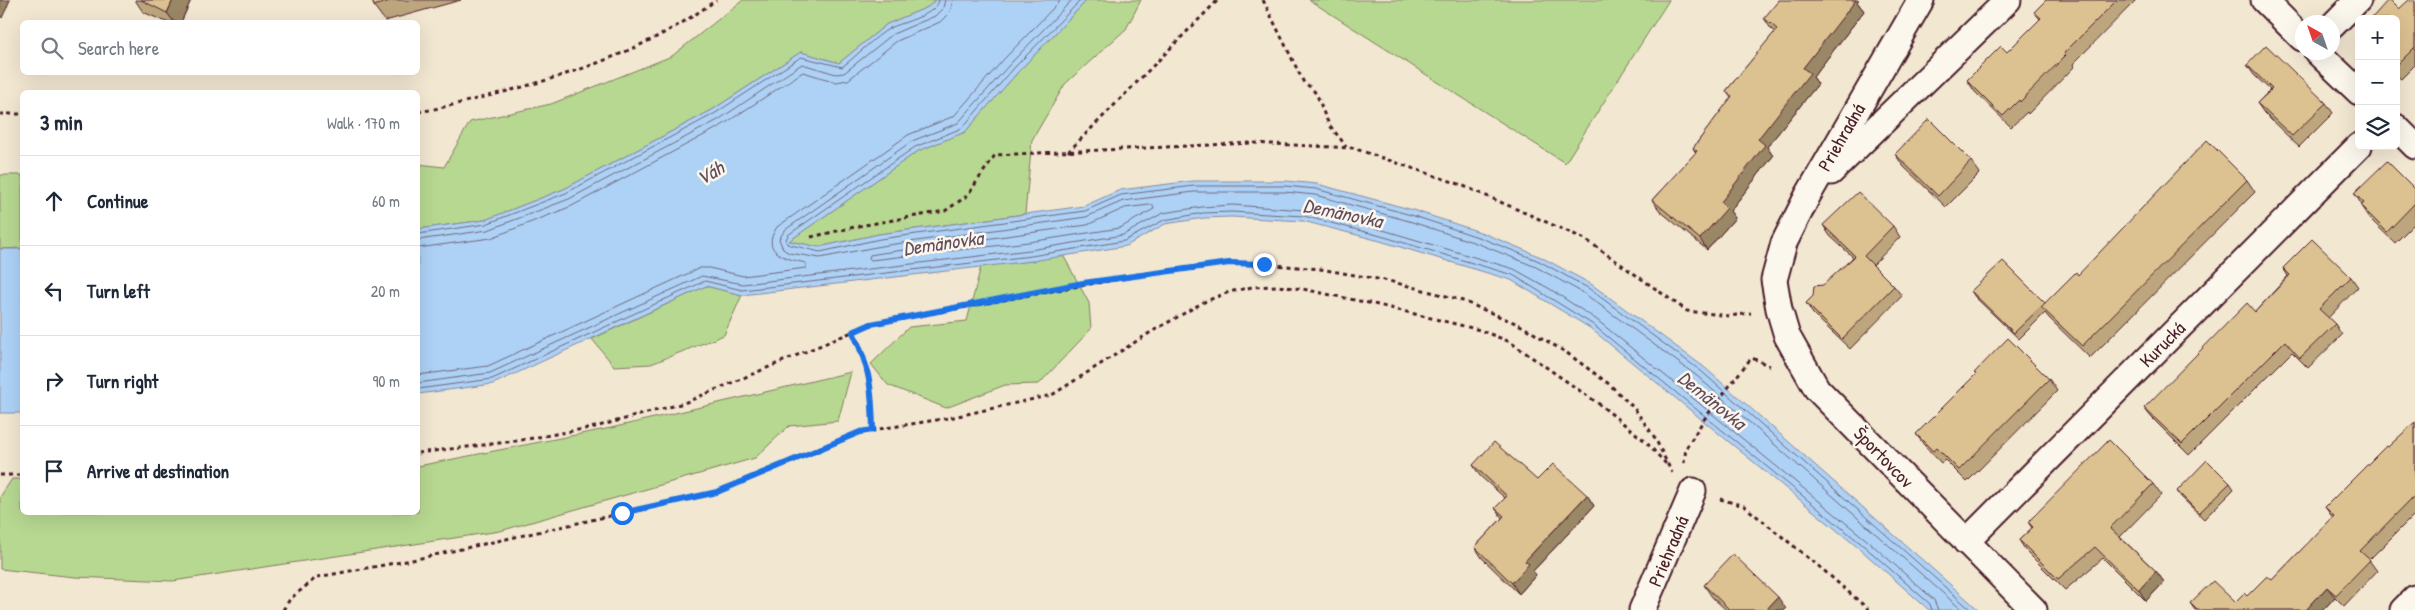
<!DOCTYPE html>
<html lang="en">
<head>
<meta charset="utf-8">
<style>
  body { margin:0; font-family:"Patrick Hand",sans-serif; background:#f6f6f7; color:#1f2937 }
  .controls { position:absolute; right:15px; top:15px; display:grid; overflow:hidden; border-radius:8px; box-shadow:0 5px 20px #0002 }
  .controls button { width:45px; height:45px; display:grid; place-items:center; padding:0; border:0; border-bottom:1px solid #e0e1e3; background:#fff; color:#1f2937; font:25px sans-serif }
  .compass { position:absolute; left:2295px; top:15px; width:45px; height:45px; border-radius:50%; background:#fff; box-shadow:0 5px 20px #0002; rotate:320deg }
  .stop { position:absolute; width:15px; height:15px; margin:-11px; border:4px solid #1a73e8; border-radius:50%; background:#fff }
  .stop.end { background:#1a73e8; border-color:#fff; box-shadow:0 1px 5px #0008 }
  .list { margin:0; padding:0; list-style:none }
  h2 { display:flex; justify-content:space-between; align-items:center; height:65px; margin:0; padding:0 20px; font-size:21px }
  h2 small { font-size:16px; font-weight:400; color:#747a83 }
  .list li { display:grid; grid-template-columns:32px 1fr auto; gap:15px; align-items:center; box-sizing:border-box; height:90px; padding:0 20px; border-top:1px solid #e0e1e3 }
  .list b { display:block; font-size:19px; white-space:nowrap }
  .list em { font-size:16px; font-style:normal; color:#747a83 }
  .icon { flex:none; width:28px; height:28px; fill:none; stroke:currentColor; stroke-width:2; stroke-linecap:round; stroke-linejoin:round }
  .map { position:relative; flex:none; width:2415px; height:610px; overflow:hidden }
  .search { position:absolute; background:#fff; box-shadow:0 5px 20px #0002; left:20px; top:20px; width:400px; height:55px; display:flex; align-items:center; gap:12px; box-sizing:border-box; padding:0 18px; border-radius:8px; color:#747a83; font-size:19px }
  .panel { position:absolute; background:#fff; box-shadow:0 5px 20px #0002; left:20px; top:90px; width:400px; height:425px; border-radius:8px }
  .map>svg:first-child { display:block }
  .green { fill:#b7d891; stroke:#807c5e }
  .water { fill:#add2f6; stroke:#858aa5 }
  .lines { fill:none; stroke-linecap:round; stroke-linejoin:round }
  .shore { stroke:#72677c; stroke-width:1 }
  .street-casing { stroke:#4a1f2b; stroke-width:29 }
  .path { stroke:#4a1f2b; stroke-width:3; stroke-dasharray:4 4; stroke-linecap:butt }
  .street { stroke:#fbf7ec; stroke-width:25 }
  .wall { fill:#bda67d; stroke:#4a1f2b }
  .shaded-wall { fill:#9a8766; stroke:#4a1f2b }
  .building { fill:#dcc191; stroke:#4a1f2b }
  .route { stroke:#1a73e8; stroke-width:6 }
  .labels { text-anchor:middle; stroke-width:5; stroke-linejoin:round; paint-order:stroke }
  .street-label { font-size:19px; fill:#4a1f2b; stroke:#fbf7ec }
  .water-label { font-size:20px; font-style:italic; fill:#634c5e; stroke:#fbf7ec }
</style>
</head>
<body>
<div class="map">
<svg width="2415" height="610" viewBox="0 0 2415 610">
  <rect width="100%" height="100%" fill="#f2e7d1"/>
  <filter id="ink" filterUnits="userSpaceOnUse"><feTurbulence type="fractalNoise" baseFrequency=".02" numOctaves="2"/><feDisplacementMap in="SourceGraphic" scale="10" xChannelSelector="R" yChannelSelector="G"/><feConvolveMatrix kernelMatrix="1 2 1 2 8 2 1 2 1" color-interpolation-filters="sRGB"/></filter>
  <g filter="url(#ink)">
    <g class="green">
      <path d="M743,0H936L928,7L887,24L839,63L801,52L712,110L564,189L485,220L418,229V164L444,167L470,122L551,104L672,56Z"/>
      <path d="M1087,0H1141L1126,29L1065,84L1032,140L1025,214L879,234L819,247L789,241L918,151L965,132L1018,72Z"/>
      <path d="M1309,0H1669L1565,163Z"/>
      <path d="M0,175H22V248L0,249Z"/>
      <path d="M1063,255L1089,303L1091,329L1039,384L1005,385L946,408L888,385L871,364L909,327L967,321L981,266L1032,261Z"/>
      <path d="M706,286L742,295L724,335L651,364L614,366L592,339Z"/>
      <path d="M851,372L838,421L789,426L755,458L500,531L173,581L75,577L0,569V497L12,479H22V512H418V466L611,428Z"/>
    </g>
    <g class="water">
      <path d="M936,0H1087L1018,72L965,132L918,151L789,241L819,247L879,234L1084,206L1120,190L1193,181H1286L1317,184L1413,210L1483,233L1541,257L1591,284L1704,367L1979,610H1929L1861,550L1590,328L1511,280L1380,241L1303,221L1231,217L1204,218L1165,224L1126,246L1032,261L742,295L706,286L493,384L418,394V229L485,220L564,189L712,110L801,52L839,63L887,24L928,7Z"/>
      <rect x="0" y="249" width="22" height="164"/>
    </g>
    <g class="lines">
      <g class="shore">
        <path d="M1072,0L1010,64L958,123L912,141L785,230L779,239L783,249L789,253L820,258L881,246L1086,217L1123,201L1194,192H1285L1315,195L1409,221L1479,244L1536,267L1585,294L1697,376L1962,610"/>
        <path d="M1081,0L1014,68L962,128L915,147L788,235L786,240L787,244L820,252L880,239L1085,211L1121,195L1194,186H1285L1316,189L1411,215L1481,238L1539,261L1588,288L1701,371L1971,610"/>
        <path d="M1153,205L1154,209L1120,228L1029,242L871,260L869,258L870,255L882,253L1087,225L1125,208Z"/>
        <path d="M418,234L486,224L566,193L714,114L801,57L842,67C858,55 873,38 890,28C903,22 937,15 939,0"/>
        <path d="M418,240L488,230L569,199L718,120L802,64L836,74L844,73L893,34L935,16L943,8L945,0"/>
        <path d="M418,248L491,238L572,206L721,126L803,72L836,82L848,80L897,41L940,22L950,12L953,0"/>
        <path d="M418,375L488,366L700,268H709L743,276L806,268V263C787,259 759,253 777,227L908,135L954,116L1004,59L1061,0"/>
        <path d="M418,383L490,373L702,276L743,284L1030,250L1123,235L1163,213L1202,207L1232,205L1305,210L1383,230L1514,269L1550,289L1597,320L1868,541L1934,600L1938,610"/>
        <path d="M418,389L492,379L705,281L742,290L1031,256L1124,241L1164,220L1203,213L1231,212L1304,216L1381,236L1513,275L1592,324L1864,546L1930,604L1932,610"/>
      </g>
      <g class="street-casing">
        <g id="street">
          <path d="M1921,0L1808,195L1784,243L1774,280L1779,309L1787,336L1817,389L2034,610"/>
          <path d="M2264,0L2302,38"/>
          <path d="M2332,26L2358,0"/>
          <path d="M2317,52L2359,92"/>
          <path d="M2396,127L2415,146"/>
          <path d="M1831,172L2008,0"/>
          <path d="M1966,542L2359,146"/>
          <path d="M1642,610L1693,491"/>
          <path d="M2403,610L2415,598"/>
        </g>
      </g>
      <g class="path">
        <path d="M1263,0L1304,83C1321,92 1319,106 1328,122C1332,130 1341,138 1346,147"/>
        <path d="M418,112C443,108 468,101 492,95C572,75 650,49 716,0"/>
        <path d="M0,114H22"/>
        <path d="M1068,152L1218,0"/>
        <path d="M811,237L859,226L945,211L967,196L995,155L1252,143L1353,148L1459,184L1585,239L1687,311L1730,316L1751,313"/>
        <path d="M853,332C870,368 872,390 873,430"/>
        <path d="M418,453L516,441L595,427L684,403L871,324L1139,275L1229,263L1264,264L1320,269L1389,281L1458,299L1520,325L1567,353L1609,384L1634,408L1655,438L1672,473"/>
        <path d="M1684,463L1686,448L1705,418L1747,363L1752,358L1770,366"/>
        <path d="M0,475H22"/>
        <path d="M1720,499L1744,506L1821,568L1869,610"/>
        <path d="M283,610L290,599L317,577L412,560L717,492L860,432L949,418L1052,395L1151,332L1204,302L1229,292L1252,287L1277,286L1303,289L1378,305L1480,330L1510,342L1599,404L1644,440L1668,466"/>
      </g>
      <use href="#street" class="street"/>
    </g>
    <g class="wall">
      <path d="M135,0H191L181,22H166L143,12Z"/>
      <path d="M372,0H461L385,21L374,6Z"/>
      <path d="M2046,0H2136L2073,64L2074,67L2028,114L2027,112L2011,127L1975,92L1967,80L2007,52L2040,19L2034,12Z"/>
      <path d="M2415,0V65L2401,79L2396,75V19L2399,9Z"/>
      <path d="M1857,2L1864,11L1813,77L1818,84L1767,147L1773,156L1730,211L1735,218L1707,250L1660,211L1652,200L1696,153L1693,148L1731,98L1726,91L1775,32L1771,29L1764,18Z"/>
      <path d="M2247,65L2326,103L2333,113L2299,147L2264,113L2257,103L2270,90L2254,75Z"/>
      <path d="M1895,154L1971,161L1980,173L1946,207L1903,166Z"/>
      <path d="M2247,180L2255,192L2090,358L2049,318L2045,313L2019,339L1975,297L1971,291L2045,303L2078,275Z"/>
      <path d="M2415,189V223L2395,243L2369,218L2361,206L2362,205L2354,193Z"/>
      <path d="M1823,225L1893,226L1900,237L1873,265L1894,286L1902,296L1850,349L1813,314L1806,303L1853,257L1830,236Z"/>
      <path d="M2283,268L2351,277L2358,287L2328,318L2335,324L2342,335L2308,368L2292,352L2189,455L2152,418L2144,408L2255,312L2288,276Z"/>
      <path d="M2049,379L2057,391L1967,482L1945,460L1941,463L1924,445L1916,434Z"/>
      <path d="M2415,422V514L2369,560L2377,571L2344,606L2335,597L2323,610H2195L2190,603L2235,602L2247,596L2272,580L2333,518L2325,507Z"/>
      <path d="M1473,465L1537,480L1587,495L1594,506L1533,571L1536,575L1519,594L1482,558L1475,547L1502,518L1495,508L1505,498L1480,476Z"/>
      <path d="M2230,483L2234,489L2204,519L2181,497L2177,491Z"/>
      <path d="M2153,484L2161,495L2120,537L2156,571L2164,582L2146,601L2103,558L2065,590L2026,551L2019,540L2032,528L2028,522Z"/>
      <path d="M1704,585L1786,609L1785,610H1726L1712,597Z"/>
    </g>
    <g class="shaded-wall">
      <path d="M0,0H10L2,18L0,15Z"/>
      <path d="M173,0H191L181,22H174L167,13Z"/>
      <path d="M1852,0H1859L1857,2L1864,11L1813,77L1818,84L1767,147L1773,156L1730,211L1735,218L1707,250L1700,239L1721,202L1758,139L1803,68Z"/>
      <path d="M1587,495L1594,506L1533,571L1536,575L1519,594L1512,583L1525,561Z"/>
      <path d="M2156,571L2164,582L2146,601L2139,590Z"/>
      <path d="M2327,587L2335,597L2323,610H2306Z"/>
      <path d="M1778,597L1786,609L1785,610H1766Z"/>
    </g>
    <g class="building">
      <path d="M141,0H173L167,13Z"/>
      <path d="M372,0H393L374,6Z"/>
      <path d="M1779,0H1856L1803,68L1810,73L1758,139L1765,145L1721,202L1727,208L1700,239L1652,200L1697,151L1693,148L1732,96L1726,91L1777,29L1764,18Z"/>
      <path d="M2046,0H2117L2064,53L2066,55L2020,102L2019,100L2003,116L1967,80L2001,46L2007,52L2041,18L2034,12Z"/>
      <path d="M2388,0H2390L2399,9L2409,0H2415V47L2396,66V19H2371Z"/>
      <path d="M2266,45L2326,103L2292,136L2257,103L2272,89L2247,65Z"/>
      <path d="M1929,119L1971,161L1938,196L1895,154Z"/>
      <path d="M2207,140L2247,180L2082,346L2041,307L2076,272L2078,275Z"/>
      <path d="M2387,161L2415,189V203L2387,232L2361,206L2364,203L2354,193Z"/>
      <path d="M1858,192L1893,226L1864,256L1894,286L1842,339L1806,303L1813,296L1814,286L1823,285L1855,256L1823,225Z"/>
      <path d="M2312,239L2351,277L2319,309L2335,324L2300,358L2285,341L2182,444L2144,408L2247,303L2255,312L2290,275L2283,268Z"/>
      <path d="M2003,261L2045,303L2014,333L1971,291Z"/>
      <path d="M2008,338L2049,379L1959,470L1937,448L1933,451L1916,434L1976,374L1974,373Z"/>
      <path d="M2415,422V495L2360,551L2370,560L2336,595L2327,587L2306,610H2197L2190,603L2213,581L2235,602L2244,593L2247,596L2267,576L2272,580L2334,516L2325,507L2386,446L2388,447Z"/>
      <path d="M2109,440L2153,484L2110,528L2156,571L2139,590L2095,547L2058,579L2019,540L2033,527L2028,522Z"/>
      <path d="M1494,442L1537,480L1553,464L1587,495L1525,561L1529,564L1512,583L1475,547L1504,516L1495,508L1507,496L1473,465Z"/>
      <path d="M2207,460L2230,483L2199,513L2177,491Z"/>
      <path d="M1733,554L1778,597L1766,610H1730L1704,585Z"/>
    </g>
  </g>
  <g class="lines" filter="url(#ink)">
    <path class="route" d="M622,513L717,492L860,432L873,430C872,390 870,368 853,332L871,324L1083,283L1229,263L1264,264"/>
  </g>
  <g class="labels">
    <g class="street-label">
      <text transform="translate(1841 137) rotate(-60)" y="7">Priehradná</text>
      <text transform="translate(2162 344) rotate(-45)" y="7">Kurucká</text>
      <text transform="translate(1884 457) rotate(46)" y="7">Športovcov</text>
      <text transform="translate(1668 551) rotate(-67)" y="7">Priehradná</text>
    </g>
    <g class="water-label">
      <text transform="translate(710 173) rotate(-31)" y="7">Váh</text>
      <text transform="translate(1343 213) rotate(12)" y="7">Demänovka</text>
      <text transform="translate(943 243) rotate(-8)" y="7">Demänovka</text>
      <text transform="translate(1712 400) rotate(39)" y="7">Demänovka</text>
    </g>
  </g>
</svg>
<div class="controls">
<button>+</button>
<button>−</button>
<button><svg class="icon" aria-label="layers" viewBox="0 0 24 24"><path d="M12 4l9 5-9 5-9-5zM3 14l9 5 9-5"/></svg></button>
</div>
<svg class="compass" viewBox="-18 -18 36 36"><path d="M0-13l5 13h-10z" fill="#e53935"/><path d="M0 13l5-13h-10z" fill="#747a83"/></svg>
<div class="stop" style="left:622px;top:513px"></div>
<div class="stop end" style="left:1264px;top:264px"></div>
<div class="search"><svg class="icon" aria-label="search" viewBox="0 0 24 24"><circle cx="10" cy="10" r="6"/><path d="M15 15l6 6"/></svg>Search here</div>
<section class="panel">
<h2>3 min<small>Walk · 170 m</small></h2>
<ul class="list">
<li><svg class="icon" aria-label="ahead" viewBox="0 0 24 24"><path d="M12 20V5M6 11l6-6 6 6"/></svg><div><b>Continue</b></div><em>60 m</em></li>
<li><svg class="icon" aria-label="left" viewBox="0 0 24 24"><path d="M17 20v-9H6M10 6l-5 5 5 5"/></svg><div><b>Turn left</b></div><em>20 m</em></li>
<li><svg class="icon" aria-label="right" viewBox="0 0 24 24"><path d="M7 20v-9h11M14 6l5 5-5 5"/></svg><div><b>Turn right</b></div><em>90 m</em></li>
<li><svg class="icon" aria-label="arrive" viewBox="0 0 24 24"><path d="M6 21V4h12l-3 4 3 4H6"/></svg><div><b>Arrive at destination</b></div></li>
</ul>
</section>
</div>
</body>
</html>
